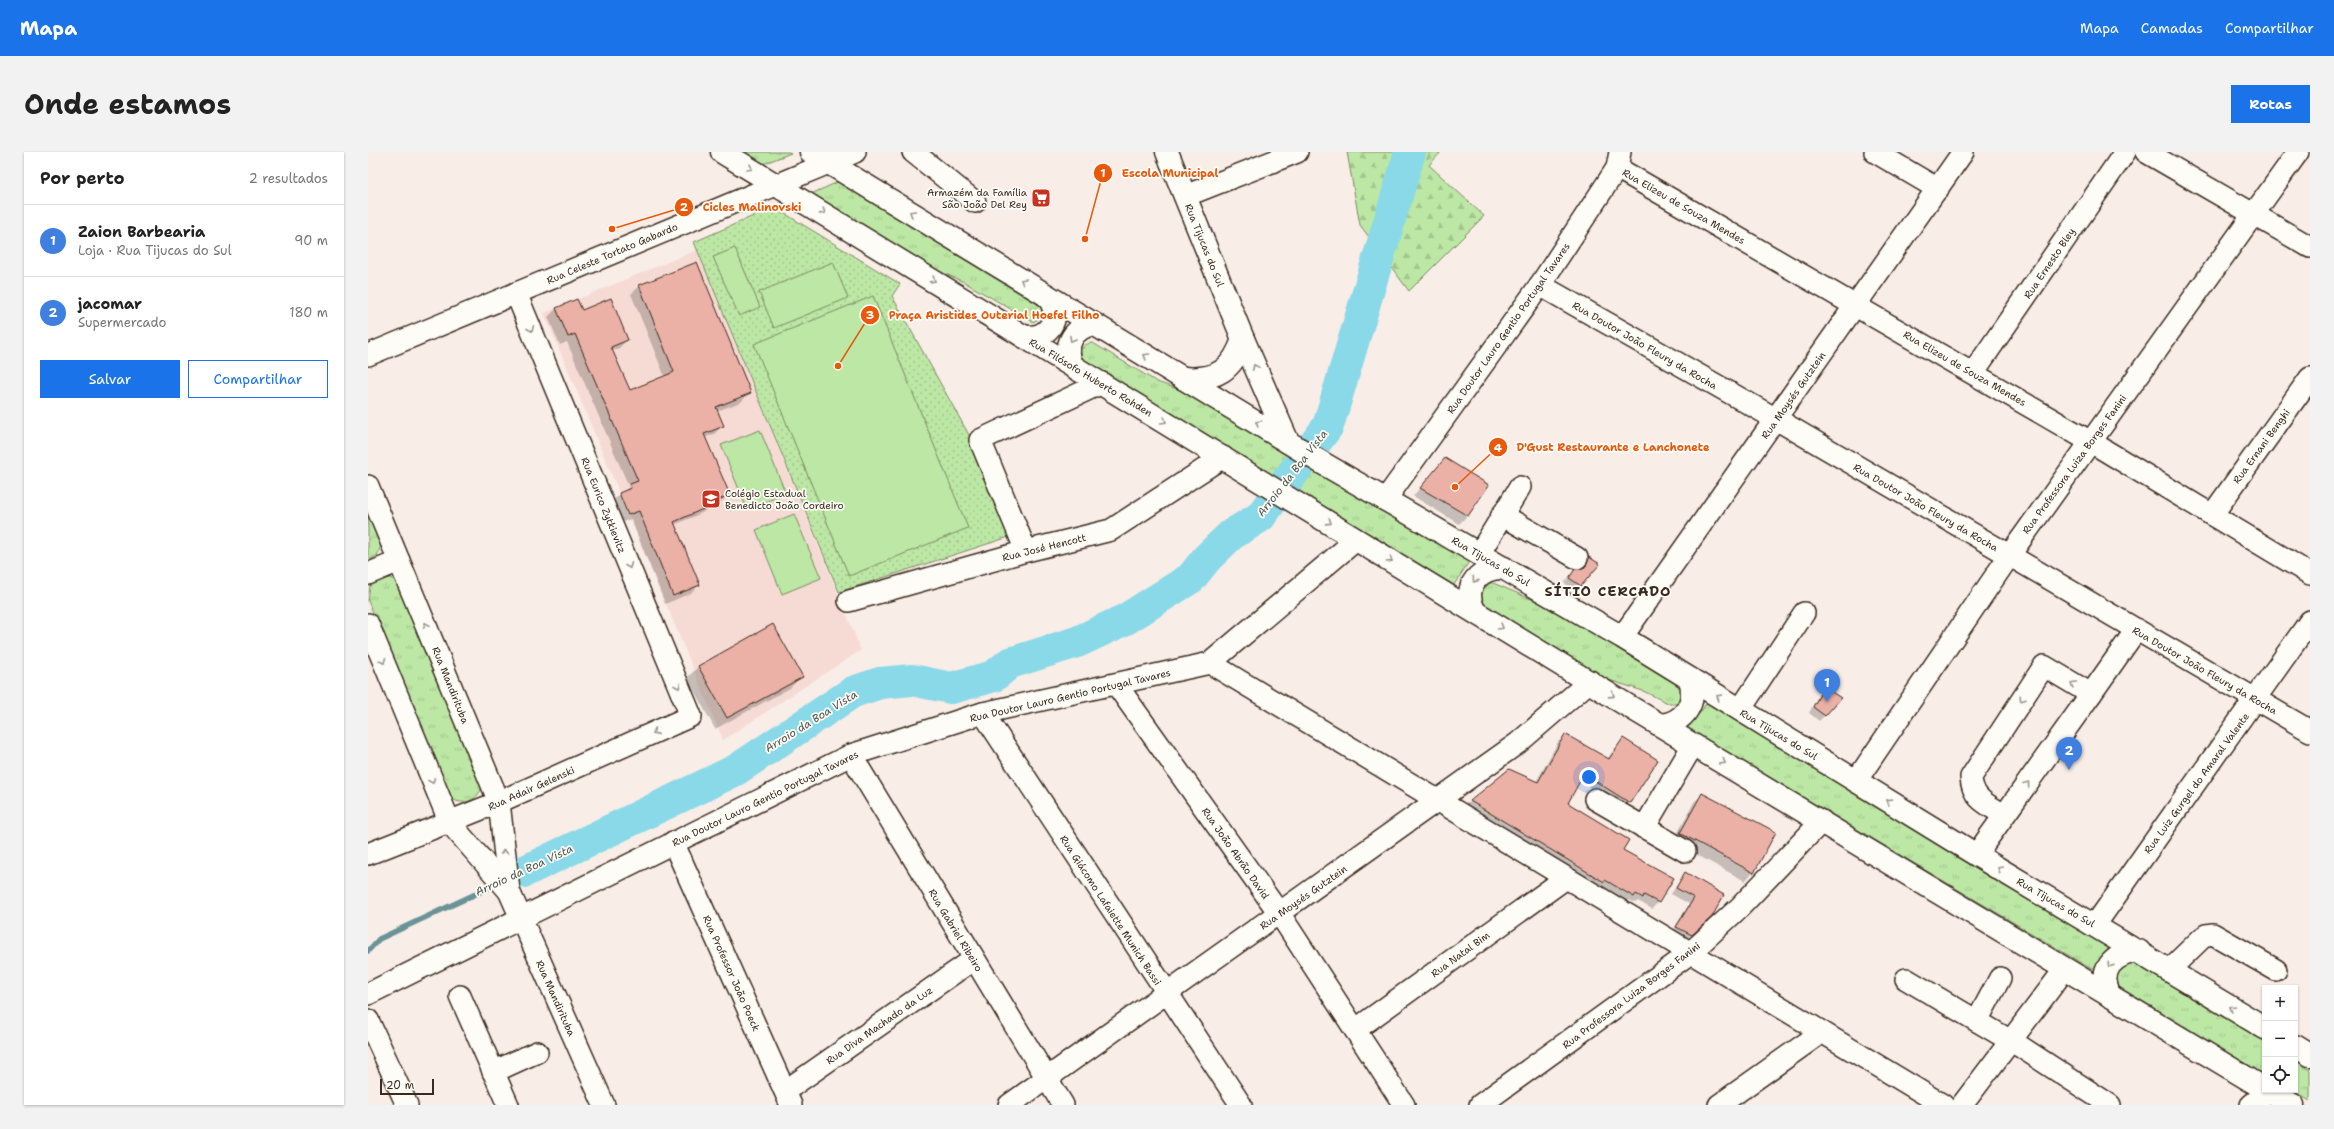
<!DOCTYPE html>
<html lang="pt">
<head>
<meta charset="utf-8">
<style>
  body { margin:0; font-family:"Shantell Sans",sans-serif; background:#f2f2f2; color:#222 }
  .controls { position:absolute; right:12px; bottom:12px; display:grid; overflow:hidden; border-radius:0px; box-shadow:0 1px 3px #0004 }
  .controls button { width:36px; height:36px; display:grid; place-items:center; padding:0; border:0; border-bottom:1px solid #e0e0e0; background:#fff; color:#222; font:20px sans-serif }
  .scale { position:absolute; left:12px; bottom:10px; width:54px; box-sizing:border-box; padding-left:4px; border:2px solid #3b2a1e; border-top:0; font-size:11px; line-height:14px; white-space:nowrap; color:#3b2a1e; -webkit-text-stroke:3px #fdfcf7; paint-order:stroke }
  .you { position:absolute; left:1221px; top:625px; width:14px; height:14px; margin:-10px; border:3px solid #fff; border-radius:50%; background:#1a73e8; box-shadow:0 0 0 6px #1a73e833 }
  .badge { display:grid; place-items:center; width:26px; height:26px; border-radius:50%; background:#1a73e8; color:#fff; font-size:13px; font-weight:700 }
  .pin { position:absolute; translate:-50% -33px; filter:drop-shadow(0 1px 2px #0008) }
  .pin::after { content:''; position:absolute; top:21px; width:14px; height:12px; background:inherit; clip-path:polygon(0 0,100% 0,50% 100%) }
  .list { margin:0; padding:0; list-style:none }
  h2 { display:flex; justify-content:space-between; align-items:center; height:52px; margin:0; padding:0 16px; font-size:17px }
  h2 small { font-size:13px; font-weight:400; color:#767676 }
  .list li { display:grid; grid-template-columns:26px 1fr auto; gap:12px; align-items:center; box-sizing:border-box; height:72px; padding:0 16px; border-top:1px solid #e0e0e0 }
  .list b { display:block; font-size:15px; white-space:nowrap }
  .list p { margin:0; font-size:13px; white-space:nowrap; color:#767676 }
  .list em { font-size:13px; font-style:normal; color:#767676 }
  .actions { display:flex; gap:8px; padding:12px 16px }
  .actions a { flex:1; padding:9px 0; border:1px solid #1a73e8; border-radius:0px; text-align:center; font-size:14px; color:#1a73e8 }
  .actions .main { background:#1a73e8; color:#fff }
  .icon { flex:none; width:22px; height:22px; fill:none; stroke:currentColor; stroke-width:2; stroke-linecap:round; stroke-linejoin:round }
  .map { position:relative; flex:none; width:1942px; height:953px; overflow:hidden; border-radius:0px }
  header { display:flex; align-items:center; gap:24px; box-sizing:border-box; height:56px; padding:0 20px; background:#1a73e8; color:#fff }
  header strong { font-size:19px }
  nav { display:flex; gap:22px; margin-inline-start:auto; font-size:14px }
  .intro { display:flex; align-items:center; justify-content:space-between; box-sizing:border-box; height:96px; padding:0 24px }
  h1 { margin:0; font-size:28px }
  .button { padding:10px 18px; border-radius:0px; background:#1a73e8; color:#fff; font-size:14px; font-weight:700 }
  main { display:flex; gap:24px; padding:0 24px }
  aside { flex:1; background:#fff; border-radius:0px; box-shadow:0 1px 3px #0004 }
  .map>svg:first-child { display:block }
  .built { fill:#f5dbd4 }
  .grass { fill:url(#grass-tufts); stroke:#7c8862 }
  .forest { fill:url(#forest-firs); stroke:#7c8862 }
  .park { fill:url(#park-dots); stroke:#7c8862 }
  .pitch { fill:#bce7a5; stroke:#7c8862 }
  .shadow { fill:#0003 }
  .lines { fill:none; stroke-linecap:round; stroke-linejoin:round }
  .stream { stroke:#6a9397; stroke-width:5.5 }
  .river { stroke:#8ad9e8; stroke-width:32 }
  .building { fill:#ebb0a6; stroke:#3b2a1e }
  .minor-casing { stroke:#3b2a1e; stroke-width:24 }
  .major-casing { stroke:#3b2a1e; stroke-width:25 }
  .minor { stroke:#fdfcf7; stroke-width:21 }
  .major { stroke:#fdfcf7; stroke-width:22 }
  .oneway { stroke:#9c938a }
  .labels { text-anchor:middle; stroke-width:3.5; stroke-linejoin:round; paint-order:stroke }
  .poi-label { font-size:10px; fill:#3b2a1e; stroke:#fdfcf7; text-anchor:end }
  .street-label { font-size:10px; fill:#3b2a1e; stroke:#fdfcf7 }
  .water-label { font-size:11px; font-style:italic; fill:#4f5650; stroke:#fdfcf7 }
  .district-label { font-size:14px; font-weight:bold; letter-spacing:1px; fill:#3b2a1e; stroke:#fdfcf7 }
  .leader { fill:none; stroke:#e8590c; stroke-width:1.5 }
  .callout-dot { fill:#e8590c; stroke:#fdfcf7; stroke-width:1.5 }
  .mark-label { font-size:12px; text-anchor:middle; font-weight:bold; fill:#fff }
  .callout-label { font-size:11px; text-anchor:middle; font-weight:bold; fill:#e8590c; stroke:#fdfcf7; stroke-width:3.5; stroke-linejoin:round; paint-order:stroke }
</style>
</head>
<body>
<header>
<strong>Mapa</strong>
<nav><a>Mapa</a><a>Camadas</a><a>Compartilhar</a></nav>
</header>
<div class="intro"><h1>Onde estamos</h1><a class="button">Rotas</a></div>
<main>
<aside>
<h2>Por perto<small>2 resultados</small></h2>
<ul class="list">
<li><span class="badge" style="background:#3f7fe0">1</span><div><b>Zaion Barbearia</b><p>Loja · Rua Tijucas do Sul</p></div><em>90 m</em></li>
<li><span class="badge" style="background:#3f7fe0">2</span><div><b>jacomar</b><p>Supermercado</p></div><em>180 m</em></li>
</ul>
<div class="actions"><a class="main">Salvar</a><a>Compartilhar</a></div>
</aside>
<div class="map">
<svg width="1942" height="953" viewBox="0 0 1942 953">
  <defs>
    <pattern id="grass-tufts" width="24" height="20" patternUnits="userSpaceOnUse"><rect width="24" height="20" fill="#bce7a5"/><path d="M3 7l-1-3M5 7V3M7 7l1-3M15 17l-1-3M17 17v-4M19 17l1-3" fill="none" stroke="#a2c68e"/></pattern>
    <pattern id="forest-firs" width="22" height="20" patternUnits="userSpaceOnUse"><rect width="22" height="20" fill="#bce7a5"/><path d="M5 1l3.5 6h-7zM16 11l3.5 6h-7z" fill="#a2c68e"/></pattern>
    <pattern id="park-dots" width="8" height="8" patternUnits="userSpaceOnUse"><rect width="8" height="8" fill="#bce7a5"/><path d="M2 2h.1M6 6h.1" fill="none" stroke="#a2c68e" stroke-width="1.8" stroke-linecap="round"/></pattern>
  </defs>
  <rect width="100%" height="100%" fill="#f9ede7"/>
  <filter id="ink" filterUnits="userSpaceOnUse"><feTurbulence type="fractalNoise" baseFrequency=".025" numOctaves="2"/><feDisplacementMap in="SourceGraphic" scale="8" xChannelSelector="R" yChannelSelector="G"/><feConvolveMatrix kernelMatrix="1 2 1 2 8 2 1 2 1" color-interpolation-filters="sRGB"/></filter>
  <g filter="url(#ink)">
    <path class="built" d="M329,98L493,498L355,588L176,161Z"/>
    <g class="grass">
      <path d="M374,0H421L423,1L395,12Z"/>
      <path d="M470,30L674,155V165L665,170L596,130L559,114L443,42Z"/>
      <path d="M725,191L789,230L821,241L1102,408L1086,433L715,208C709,199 715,191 725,191Z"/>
      <path d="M0,357L14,391L9,404L0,409Z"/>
      <path d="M16,426H22L32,431L115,631C112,648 95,656 81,645L0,449L2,434Z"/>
      <path d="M1120,431H1125L1187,457L1315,532L1313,552H1302L1275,539L1238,527L1111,451L1110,441L1115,433Z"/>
      <path d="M1339,550L1742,794L1725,818L1314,573L1332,561Z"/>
      <path d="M1766,811L1897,890V923L1751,835C1744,821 1753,815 1766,811Z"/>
      <path d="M1927,908L1942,918V949L1923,938H1927Z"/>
    </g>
    <path class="forest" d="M979,0H1073L1061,13L1116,64L1041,139L992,73Z"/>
    <path class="park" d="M406,55L532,132L524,144L601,283L641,385L471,440L326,90Z"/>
    <g class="pitch">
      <path d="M367,96L392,155L371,164L345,105Z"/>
      <path d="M465,110L480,146L406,176L391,140Z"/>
      <path d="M505,144L600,376L481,424L386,192Z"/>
      <path d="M392,278L418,342L379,357L353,293Z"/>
      <path d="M426,362L453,426L414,442L388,378Z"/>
    </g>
    <g class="shadow">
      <path d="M272,134L381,241L373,250L349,259L355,273L346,282L336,286L360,342L352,351L340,356L334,361L306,373L331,433L323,441L297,452L263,367L252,371L243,350L261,335L199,190L192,193L180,165L188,157L209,148L214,160L259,188L251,196L244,199L261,240L297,225L263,142Z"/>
      <path d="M1077,307L1119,334L1099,364L1091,372L1045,344Z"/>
      <path d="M1221,406L1212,433L1207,439L1196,431L1207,418H1214L1216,411Z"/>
      <path d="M405,474L433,525L422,536L347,577L319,526L330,515Z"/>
      <path d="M1456,537L1457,563L1451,569L1441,561L1451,542Z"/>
      <path d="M1197,584L1239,607L1255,587L1289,609L1255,657L1212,629L1199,652L1254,698L1290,750L1284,757L1270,749L1267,751L1261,748L1259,750L1096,655L1141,618L1168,630L1190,590Z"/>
      <path d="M1335,642L1385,720L1377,729L1305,690L1326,650Z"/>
      <path d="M1317,721L1343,764L1318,788L1304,780L1321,752L1303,742Z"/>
    </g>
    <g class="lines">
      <g class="stream">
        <path d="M144,725L155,720"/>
        <path d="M0,799L11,787L129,732"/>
      </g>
      <path class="river" d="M155,720L368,618L485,540L512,531L544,528L583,536L626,524L642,511L709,490L758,467L823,426L839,406L863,383L892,365L960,274L1042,0"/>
    </g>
    <g class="building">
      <path d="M329,110L383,241L348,255L356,274L336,282L362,343L343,351L344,353L306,370L332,433L305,444L271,359L260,363L251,341L263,336L262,332L270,329L207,182L200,185L188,156L209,147L214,158L243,146L260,188L243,195L262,238L306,220L271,133Z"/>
      <path d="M1077,306L1121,333L1100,364L1052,336Z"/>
      <path d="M1221,405L1232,412L1213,434L1201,426L1207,417H1215L1219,412Z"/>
      <path d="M405,472L435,525L359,566L330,514Z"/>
      <path d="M1456,535L1473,546L1457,564L1445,555Z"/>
      <path d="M1197,582L1241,607L1255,586L1290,608L1262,651L1216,622L1200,651L1261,688L1255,698L1306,726L1291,751L1276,743L1275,746L1268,742L1266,745L1237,728L1236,730L1102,649L1141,617L1170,630Z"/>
      <path d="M1334,641L1408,680L1386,721L1312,681Z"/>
      <path d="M1317,720L1356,743L1344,765L1324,783L1308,775L1326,746L1308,736Z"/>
    </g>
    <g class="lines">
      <g class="minor-casing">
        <g id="minor">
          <path d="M545,0L607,50"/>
          <path d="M1507,0L1570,37"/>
          <path d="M1778,0L1942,95"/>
          <path d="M1249,16L1723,290L1942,422"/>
          <path d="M817,44L929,0"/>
          <path d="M1172,133L1408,267L1942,579"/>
          <path d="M0,203L487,0"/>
          <path d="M1605,221L1757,0"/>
          <path d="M0,334L131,650L141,739L236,953"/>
          <path d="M1017,348L1172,133L1249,16L1252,0"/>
          <path d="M1134,363L1209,406"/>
          <path d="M1844,363L1942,226"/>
          <path d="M658,399L612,288L734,231"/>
          <path d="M1111,402L1152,335"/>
          <path d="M0,422L31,409"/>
          <path d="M481,449L658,399L743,378L855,305"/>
          <path d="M0,472L82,671L141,739"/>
          <path d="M1254,485L1595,0"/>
          <path d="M842,511L1575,953"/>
          <path d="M748,532L911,761L1036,953"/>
          <path d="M1723,542L1768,478"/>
          <path d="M1372,558L1436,461"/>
          <path d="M615,561L873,953"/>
          <path d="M483,603L695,953"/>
          <path d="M1488,629L1641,404L1930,0"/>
          <path d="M1227,647L1317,699"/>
          <path d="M1276,676L1325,593"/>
          <path d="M305,690L423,953"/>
          <path d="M0,702L131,650L323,564L148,141"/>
          <path d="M1608,703L1723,542L1676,514L1603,625C1604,647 1619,652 1636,663"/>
          <path d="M1727,773L1942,469"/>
          <path d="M1801,818L1834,786L1838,783L1845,782L1908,818"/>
          <path d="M1538,827L1653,895L1742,953"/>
          <path d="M0,842L483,603L615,561L842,511L988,388"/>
          <path d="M92,844L140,953"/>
          <path d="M0,868L39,953"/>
          <path d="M1609,869L1632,826"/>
          <path d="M987,878L1198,726"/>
          <path d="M125,920L169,900"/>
          <path d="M417,939L606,807"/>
          <path d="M641,953L1150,591L1222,529"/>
          <path d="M1112,953L1321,802L1372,755L1454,669"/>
          <path d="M1351,953L1454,880"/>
          <path d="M1594,953L1697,817"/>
          <path d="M1883,953L1901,939"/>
        </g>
      </g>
      <g class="major-casing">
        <g id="major">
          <path d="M354,0L1262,555L1897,937"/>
          <path d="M443,0L956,312L1254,485L1628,715L1897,876"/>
          <path d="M799,0L875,187L920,290"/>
          <path d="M655,184C681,189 696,164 679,144"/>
          <path d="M704,213C695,193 705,176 726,172"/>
          <path d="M815,226C848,229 865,218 875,187"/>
          <path d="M1106,458C1094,435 1111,415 1136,416"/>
          <path d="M1293,573C1317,570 1329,551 1322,527"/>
          <path d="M1742,844C1729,818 1745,802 1771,799"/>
          <path d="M1927,894L1942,903"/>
          <path d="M1899,938L1925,953"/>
        </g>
      </g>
      <use href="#minor" class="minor"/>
      <use href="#major" class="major"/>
    </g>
    <defs><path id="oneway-chevron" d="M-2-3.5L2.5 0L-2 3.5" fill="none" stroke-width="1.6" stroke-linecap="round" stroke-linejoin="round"/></defs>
    <g class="oneway">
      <use href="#oneway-chevron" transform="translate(382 16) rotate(30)"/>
      <use href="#oneway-chevron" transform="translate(455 60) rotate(32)"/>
      <use href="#oneway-chevron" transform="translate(544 61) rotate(-149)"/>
      <use href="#oneway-chevron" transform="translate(565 128) rotate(32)"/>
      <use href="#oneway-chevron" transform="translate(655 129) rotate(-149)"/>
      <use href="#oneway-chevron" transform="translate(163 177) rotate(68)"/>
      <use href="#oneway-chevron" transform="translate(704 187) rotate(119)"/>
      <use href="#oneway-chevron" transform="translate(778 204) rotate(-149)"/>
      <use href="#oneway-chevron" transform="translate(887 215) rotate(-114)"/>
      <use href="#oneway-chevron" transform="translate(796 269) rotate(31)"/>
      <use href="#oneway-chevron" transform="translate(890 271) rotate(-149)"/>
      <use href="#oneway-chevron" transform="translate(961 370) rotate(33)"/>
      <use href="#oneway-chevron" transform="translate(1022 408) rotate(31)"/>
      <use href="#oneway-chevron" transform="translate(261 414) rotate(68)"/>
      <use href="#oneway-chevron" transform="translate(1107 428) rotate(125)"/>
      <use href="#oneway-chevron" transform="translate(58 473) rotate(-112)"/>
      <use href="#oneway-chevron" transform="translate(1133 475) rotate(31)"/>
      <use href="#oneway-chevron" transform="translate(15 509) rotate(68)"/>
      <use href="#oneway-chevron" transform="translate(1705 532) rotate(-149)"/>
      <use href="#oneway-chevron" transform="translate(310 534) rotate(68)"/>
      <use href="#oneway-chevron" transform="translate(1244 543) rotate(33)"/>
      <use href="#oneway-chevron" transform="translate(1351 545) rotate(-149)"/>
      <use href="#oneway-chevron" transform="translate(1654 547) rotate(123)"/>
      <use href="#oneway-chevron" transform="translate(287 580) rotate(156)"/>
      <use href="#oneway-chevron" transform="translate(1355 610) rotate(31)"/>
      <use href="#oneway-chevron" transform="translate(64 629) rotate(68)"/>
      <use href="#oneway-chevron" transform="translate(1659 632) rotate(-54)"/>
      <use href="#oneway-chevron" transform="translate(1521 649) rotate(-148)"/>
      <use href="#oneway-chevron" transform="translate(136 700) rotate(-96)"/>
      <use href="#oneway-chevron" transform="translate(1632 717) rotate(-149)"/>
      <use href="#oneway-chevron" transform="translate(1742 813) rotate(124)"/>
      <use href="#oneway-chevron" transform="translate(1864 856) rotate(-149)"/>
    </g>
  </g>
  <defs>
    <g id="supermarket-square" transform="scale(1)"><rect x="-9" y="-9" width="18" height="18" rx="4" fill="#c8321e" stroke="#fdfcf7"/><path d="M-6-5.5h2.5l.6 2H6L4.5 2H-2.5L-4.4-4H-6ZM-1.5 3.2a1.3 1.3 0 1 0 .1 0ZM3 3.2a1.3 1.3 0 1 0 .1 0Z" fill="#fff"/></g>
    <g id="school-square" transform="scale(1)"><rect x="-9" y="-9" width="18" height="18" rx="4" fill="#c8321e" stroke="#fdfcf7"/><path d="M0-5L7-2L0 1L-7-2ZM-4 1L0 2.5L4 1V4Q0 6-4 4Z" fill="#fff"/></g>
  </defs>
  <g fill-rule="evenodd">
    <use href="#supermarket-square" x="673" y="46"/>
    <use href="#school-square" x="343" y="347"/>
  </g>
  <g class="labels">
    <g class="poi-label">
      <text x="659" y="44">Armazém da Família<tspan x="659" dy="12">São João Del Rey</tspan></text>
      <text x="357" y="345" text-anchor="start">Colégio Estadual<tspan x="357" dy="12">Benedicto João Cordeiro</tspan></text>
    </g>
    <g class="street-label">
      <text transform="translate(1316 54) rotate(30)" y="4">Rua Elizeu de Souza Mendes</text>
      <text transform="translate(837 93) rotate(68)" y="4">Rua Tijucas do Sul</text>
      <text transform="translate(244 101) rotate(-23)" y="4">Rua Celeste Tortato Gabardo</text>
      <text transform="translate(1681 111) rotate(-56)" y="4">Rua Ernesto Bley</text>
      <text transform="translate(1140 176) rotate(-55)" y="4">Rua Doutor Lauro Gentio Portugal Tavares</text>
      <text transform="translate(1277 193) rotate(30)" y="4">Rua Doutor João Fleury da Rocha</text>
      <text transform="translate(1597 216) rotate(30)" y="4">Rua Elizeu de Souza Mendes</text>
      <text transform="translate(723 225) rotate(31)" y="4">Rua Filósofo Huberto Rohden</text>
      <text transform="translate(1425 243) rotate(-55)" y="4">Rua Moysés Gutztein</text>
      <text transform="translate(1893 294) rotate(-54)" y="4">Rua Ernani Benghi</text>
      <text transform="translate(1706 312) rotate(-54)" y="4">Rua Professora Luiza Borges Fanini</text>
      <text transform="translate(236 353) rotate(68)" y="4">Rua Eurico Zytkievitz</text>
      <text transform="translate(1558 355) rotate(30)" y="4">Rua Doutor João Fleury da Rocha</text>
      <text transform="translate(676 395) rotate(-14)" y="4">Rua José Hencott</text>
      <text transform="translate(1123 409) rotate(30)" y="4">Rua Tijucas do Sul</text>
      <text transform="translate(1837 518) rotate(30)" y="4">Rua Doutor João Fleury da Rocha</text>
      <text transform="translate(83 533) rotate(68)" y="4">Rua Mandirituba</text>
      <text transform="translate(702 543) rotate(-13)" y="4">Rua Doutor Lauro Gentio Portugal Tavares</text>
      <text transform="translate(1411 582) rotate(31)" y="4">Rua Tijucas do Sul</text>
      <text transform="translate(1828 631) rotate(-54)" y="4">Rua Luiz Gurgel do Amaral Valente</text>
      <text transform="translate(163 636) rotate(-24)" y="4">Rua Adair Gelenski</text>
      <text transform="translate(397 646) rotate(-26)" y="4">Rua Doutor Lauro Gentio Portugal Tavares</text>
      <text transform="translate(868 701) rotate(55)" y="4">Rua João Abrão David</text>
      <text transform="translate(935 745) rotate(-35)" y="4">Rua Moysés Gutztein</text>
      <text transform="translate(1688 750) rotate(30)" y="4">Rua Tijucas do Sul</text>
      <text transform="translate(743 758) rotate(57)" y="4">Rua Giácomo Lafaiette Munich Bassi</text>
      <text transform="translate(588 778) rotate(59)" y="4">Rua Gabriel Ribeiro</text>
      <text transform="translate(1092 802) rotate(-36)" y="4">Rua Natal Bim</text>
      <text transform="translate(364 821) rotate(66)" y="4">Rua Professor João Poeck</text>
      <text transform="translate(1263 843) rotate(-37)" y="4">Rua Professora Luiza Borges Fanini</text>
      <text transform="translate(188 846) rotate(66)" y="4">Rua Mandirituba</text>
      <text transform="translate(511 873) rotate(-35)" y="4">Rua Diva Machado da Luz</text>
    </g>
    <g class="water-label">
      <text transform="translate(924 321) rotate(-52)" y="4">Arroio da Boa Vista</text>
      <text transform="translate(443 569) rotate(-32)" y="4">Arroio da Boa Vista</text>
      <text transform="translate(156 718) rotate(-25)" y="4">Arroio da Boa Vista</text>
    </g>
    <g class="district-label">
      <text x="1240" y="444">SÍTIO CERCADO</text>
    </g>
  </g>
  <path class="leader" d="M717 87L735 21M244 77L316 55M470 214L502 163M1087 335L1130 295"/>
  <g class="callout-dot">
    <circle cx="717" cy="87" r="4"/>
    <circle cx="244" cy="77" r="4"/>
    <circle cx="470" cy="214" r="4"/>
    <circle cx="1087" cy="335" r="4"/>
    <circle cx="735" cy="21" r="10"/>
    <circle cx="316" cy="55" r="10"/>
    <circle cx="502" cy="163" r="10"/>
    <circle cx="1130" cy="295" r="10"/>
  </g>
  <g class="mark-label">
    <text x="735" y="25">1</text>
    <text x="316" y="59">2</text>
    <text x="502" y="167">3</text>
    <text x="1130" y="300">4</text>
  </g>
  <g class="callout-label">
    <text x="802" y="25">Escola Municipal</text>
    <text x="384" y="59">Cicles Malinovski</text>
    <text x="626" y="167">Praça Aristides Outerial Hoefel Filho</text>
    <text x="1245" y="299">D'Gust Restaurante e Lanchonete</text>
  </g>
</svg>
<div class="controls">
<button>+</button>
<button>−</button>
<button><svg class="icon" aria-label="locate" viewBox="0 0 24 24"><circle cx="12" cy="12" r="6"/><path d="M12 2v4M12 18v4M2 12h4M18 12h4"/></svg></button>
</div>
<div class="scale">20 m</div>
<div class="you"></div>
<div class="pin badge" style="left:1459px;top:550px;background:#3f7fe0">1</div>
<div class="pin badge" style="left:1701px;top:618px;background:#3f7fe0">2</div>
</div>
</main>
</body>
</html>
